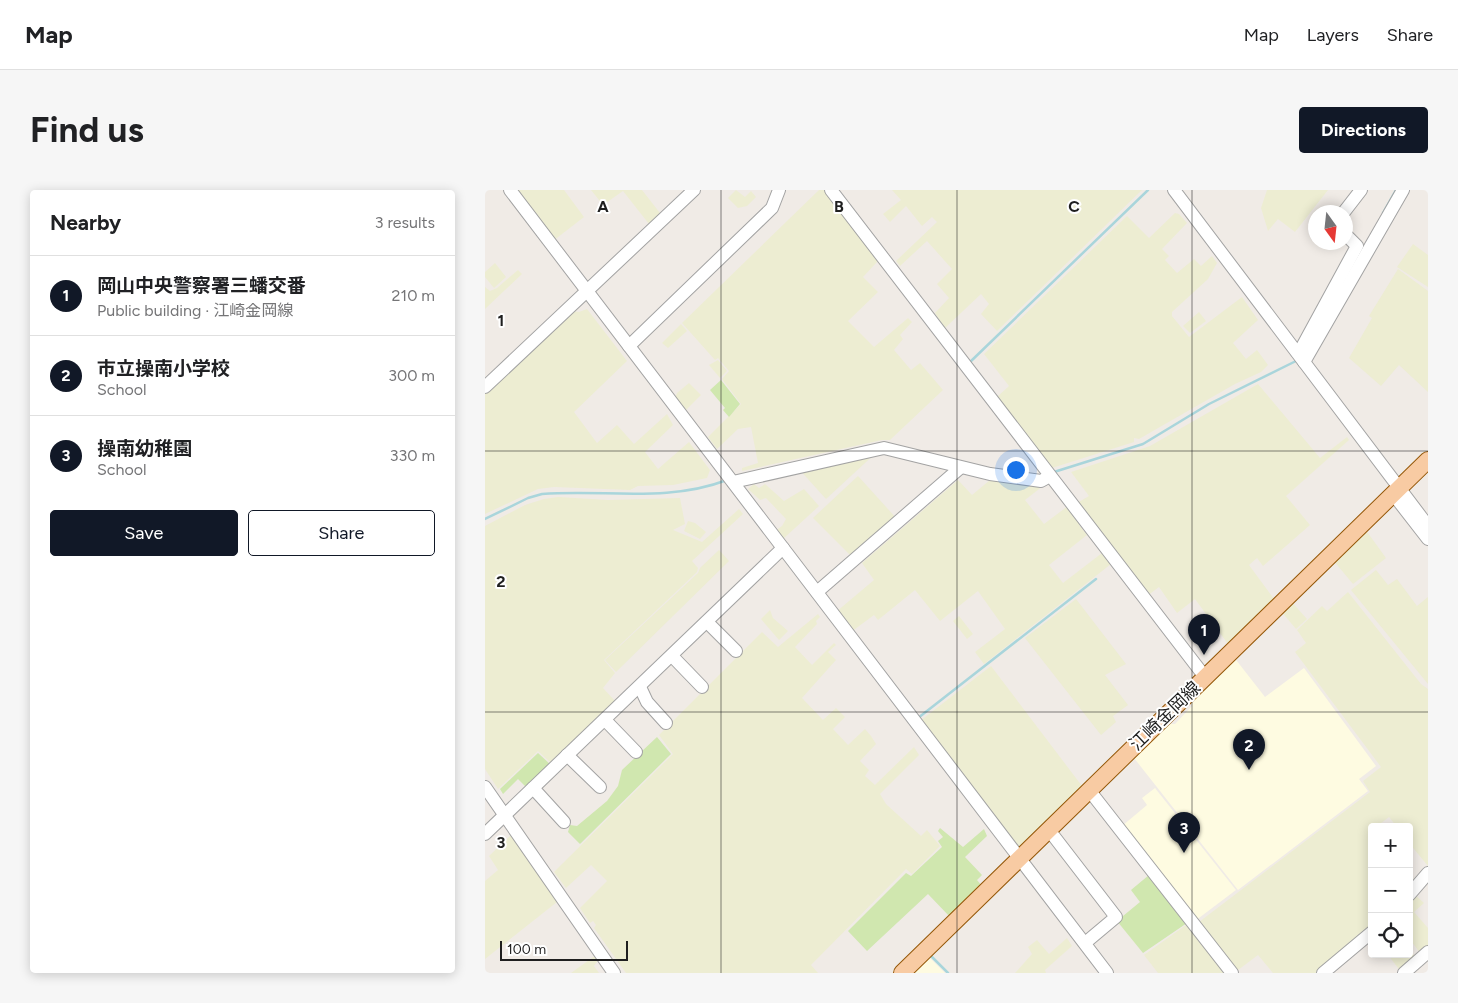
<!DOCTYPE html>
<html lang="en">
<head>
<meta charset="utf-8">
<style>
  body { margin:0; font-family:Figtree,"Noto Sans JP",sans-serif; background:#f6f6f6; color:#202124 }
  .controls { position:absolute; right:15px; bottom:15px; display:grid; overflow:hidden; border-radius:5px; box-shadow:0 2px 12px #0003 }
  .controls button { width:45px; height:45px; display:grid; place-items:center; padding:0; border:0; border-bottom:1px solid #e0e0e0; background:#fff; color:#202124; font:25px sans-serif }
  .compass { position:absolute; left:823px; top:15px; width:45px; height:45px; border-radius:50%; background:#fff; box-shadow:0 2px 12px #0003; rotate:165deg }
  .scale { position:absolute; left:15px; bottom:12px; width:128px; box-sizing:border-box; padding-left:5px; border:2px solid #1f1f1f; border-top:0; font-size:14px; line-height:18px; white-space:nowrap; color:#1f1f1f; -webkit-text-stroke:4px #fff; paint-order:stroke }
  .you { position:absolute; left:530px; top:279px; width:18px; height:18px; margin:-12px; border:4px solid #fff; border-radius:50%; background:#1a73e8; box-shadow:0 0 0 8px #1a73e833 }
  .badge { display:grid; place-items:center; width:32px; height:32px; border-radius:50%; background:#111827; color:#fff; font-size:16px; font-weight:700 }
  .pin { position:absolute; translate:-50% -41px; filter:drop-shadow(0 1px 2px #0008) }
  .pin::after { content:''; position:absolute; top:26px; width:18px; height:15px; background:inherit; clip-path:polygon(0 0,100% 0,50% 100%) }
  .list { margin:0; padding:0; list-style:none }
  h2 { display:flex; justify-content:space-between; align-items:center; height:65px; margin:0; padding:0 20px; font-size:21px }
  h2 small { font-size:16px; font-weight:400; color:#757577 }
  .list li { display:grid; grid-template-columns:32px 1fr auto; gap:15px; align-items:center; box-sizing:border-box; height:80px; padding:0 20px; border-top:1px solid #e0e0e0 }
  .list b { display:block; font-size:19px; white-space:nowrap }
  .list p { margin:0; font-size:16px; white-space:nowrap; color:#757577 }
  .list em { font-size:16px; font-style:normal; color:#757577 }
  .actions { display:flex; gap:10px; padding:15px 20px }
  .actions a { flex:1; padding:11px 0; border:1px solid #111827; border-radius:5px; text-align:center; font-size:18px; color:#111827 }
  .actions .main { background:#111827; color:#fff }
  .icon { flex:none; width:28px; height:28px; fill:none; stroke:currentColor; stroke-width:2; stroke-linecap:round; stroke-linejoin:round }
  .map { position:relative; flex:none; width:943px; height:783px; overflow:hidden; border-radius:5px }
  header { display:flex; align-items:center; gap:30px; box-sizing:border-box; height:70px; padding:0 25px; background:#fff; border-bottom:1px solid #e0e0e0 }
  header strong { font-size:24px }
  nav { display:flex; gap:28px; margin-inline-start:auto; font-size:18px }
  .intro { display:flex; align-items:center; justify-content:space-between; box-sizing:border-box; height:120px; padding:0 30px }
  h1 { margin:0; font-size:35px }
  .button { padding:12px 22px; border-radius:5px; background:#111827; color:#fff; font-size:18px; font-weight:700 }
  main { display:flex; gap:30px; padding:0 30px }
  aside { flex:1; background:#fff; border-radius:5px; box-shadow:0 2px 12px #0003 }
  .map>svg:first-child { display:block }
  .education { fill:#fefbe1 }
  .farmland { fill:#ededd2 }
  .grass { fill:#d0e7af }
  .lines { fill:none; stroke-linecap:round; stroke-linejoin:round }
  .stream { stroke:#a9d5db; stroke-width:2.5 }
  .minor-casing { stroke:#a3a3a3; stroke-width:14 }
  .major-casing { stroke:#945707; stroke-width:18 }
  .minor { stroke:#fff; stroke-width:12 }
  .major { stroke:#f8cba3; stroke-width:16 }
  .grid { fill:none; stroke:#1f1f1f; stroke-width:1; stroke-opacity:0.55 }
  .labels { text-anchor:middle; stroke-width:4; stroke-linejoin:round; paint-order:stroke }
  .street-label { font-size:18px; fill:#1f1f1f; stroke:#fff }
  .grid-label { font-size:16px; text-anchor:middle; font-weight:bold; fill:#1f1f1f; stroke:#fff; stroke-width:4; stroke-linejoin:round; paint-order:stroke }
</style>
</head>
<body>
<header>
<strong>Map</strong>
<nav><a>Map</a><a>Layers</a><a>Share</a></nav>
</header>
<div class="intro"><h1>Find us</h1><a class="button">Directions</a></div>
<main>
<aside>
<h2>Nearby<small>3 results</small></h2>
<ul class="list">
<li><span class="badge">1</span><div><b>岡山中央警察署三蟠交番</b><p>Public building · 江崎金岡線</p></div><em>210 m</em></li>
<li><span class="badge">2</span><div><b>市立操南小学校</b><p>School</p></div><em>300 m</em></li>
<li><span class="badge">3</span><div><b>操南幼稚園</b><p>School</p></div><em>330 m</em></li>
</ul>
<div class="actions"><a class="main">Save</a><a>Share</a></div>
</aside>
<div class="map">
<svg width="943" height="783" viewBox="0 0 943 783">
  <rect width="100%" height="100%" fill="#f0ebe6"/>
  <g class="education">
    <path d="M748,466L780,507L819,478L891,576L874,589L883,601L753,700L649,568L684,534H690L707,516V511Z"/>
    <path d="M670,598L751,700L710,731L637,636L662,615L657,608Z"/>
    <path d="M442,765L460,783H424Z"/>
  </g>
  <g class="farmland">
    <path d="M29,0H79L99,27L68,51Z"/>
    <path d="M106,0H157L175,23L164,34L138,1L118,15Z"/>
    <path d="M251,0L260,7L266,1L271,7L262,16L253,18L243,8Z"/>
    <path d="M334,0H344L393,67L392,72L378,87L393,102L363,131L389,157L423,128L427,132L415,145L418,149L409,160L426,180L435,173L458,200L405,250H397L257,281V278L273,273L266,237L253,239L232,259L223,247L256,214L237,189L244,181L233,168L230,170L197,133Z"/>
    <path d="M407,0H657L512,141L496,124L504,114L496,104L460,138L450,123L464,108L452,94L467,79L442,51L415,76L411,71L452,32L447,27L437,36L421,16L405,32L398,24L416,10Z"/>
    <path d="M782,0H843L810,42L793,29L783,41L776,18Z"/>
    <path d="M690,23L694,24L702,33L677,59L684,66L680,70L692,83L709,69L716,76L727,66L732,73L723,89L687,122V126L704,147L757,107L773,130L748,153L761,169L772,160L783,175L776,182L750,194L654,249L649,248V252L567,278L512,207L524,196L499,164L642,26L664,48Z"/>
    <path d="M928,54L943,65V97L912,77Z"/>
    <path d="M10,73L21,87L9,98L0,87V82Z"/>
    <path d="M913,79L943,101V202L914,175L896,196L864,168L887,128L884,126Z"/>
    <path d="M33,80L37,84L0,119V97L5,101L12,98Z"/>
    <path d="M102,119L142,171L89,222L112,253L132,235L149,254L182,224L188,235L160,262L173,279L204,252L225,280L222,288L188,295L153,296L145,300L69,297L53,299L0,324V203L86,121L94,122Z"/>
    <path d="M714,122L721,131L705,143L698,136Z"/>
    <path d="M196,134L202,141L183,158L177,153Z"/>
    <path d="M233,170L242,181L235,188L224,175Z"/>
    <path d="M204,193L216,205L199,222L190,209L192,203Z"/>
    <path d="M773,194L835,268L862,247L864,250L801,306L825,335L778,376L772,368L764,375L789,409L777,422H773L774,424L743,454L710,409L692,423L674,397L662,406L592,313L604,306L586,282L665,256Z"/>
    <path d="M393,261L341,309L313,278Z"/>
    <path d="M373,286L412,329L368,368L328,328Z"/>
    <path d="M473,290L487,305L505,290L558,296L540,310L559,334L583,316L594,330V335L602,345L564,375L578,393L617,363L626,374L499,474L490,462L520,439L493,401L455,431L430,400L393,430L389,425L366,442L351,422L389,390L377,373Z"/>
    <path d="M269,294L274,298L280,294L299,311L319,299L334,316L297,350L290,341L297,336L301,329L281,308L275,310L263,299Z"/>
    <path d="M73,307L123,310L195,308L200,334L188,340L217,352L254,319L258,324L207,371L213,378L212,382L119,470L130,483L118,498L130,511L66,573L53,561L13,599L0,579V336L40,315L59,309Z"/>
    <path d="M203,331L210,333L221,342L215,349L199,341Z"/>
    <path d="M880,339L901,368L868,394L848,370Z"/>
    <path d="M234,360L244,371L131,482L120,470L213,383L215,378Z"/>
    <path d="M891,380L903,395L912,389L932,416L943,407V494L866,400Z"/>
    <path d="M863,402L936,494L943,499V676L924,653V637H912L904,627L891,637H887L884,642L887,646V736L831,783H788L773,765L753,780L744,775L714,732L885,602L878,591L896,577L810,462L821,453L812,440L837,416L842,421Z"/>
    <path d="M591,409L641,474L620,485L643,515L628,526L631,532L616,545L540,448Z"/>
    <path d="M805,410L822,429L811,439L795,420Z"/>
    <path d="M285,420L288,428L303,441L294,450L276,429Z"/>
    <path d="M333,424L335,427L331,431L332,434L310,457L327,475L349,453L351,455L343,462L351,470L317,508L338,530L351,518L360,527L348,539L363,555L380,539L386,546L391,554L375,571L384,580L380,586L390,595L429,557L434,565L395,604L401,614L436,646L442,640L455,656L427,684L421,679L326,775L333,783H141L109,738L111,735L108,731L105,733L95,718L122,691L106,675L81,698L69,682L188,564L174,545L277,442L293,457Z"/>
    <path d="M474,426L488,444L482,449L468,431Z"/>
    <path d="M506,476L597,596L533,660L435,531Z"/>
    <path d="M27,644L72,712L0,769V691L13,680L4,666Z"/>
    <path d="M929,704L939,713L929,722L943,738V757L935,763L924,748V709Z"/>
    <path d="M704,733L743,783H673L659,765Z"/>
    <path d="M582,748L587,756L560,780L561,783H530L547,764L543,757L552,750L564,764Z"/>
    <path d="M924,759L932,769L917,783L903,765L924,764Z"/>
    <path d="M111,765L114,769L109,776L114,783H86Z"/>
  </g>
  <g class="grass">
    <path d="M236,190L255,214L244,227L238,220L240,218L225,200Z"/>
    <path d="M172,547L186,564L95,654L83,642L85,635L92,636L122,611L133,596L137,580Z"/>
    <path d="M53,563L66,575L42,598L33,589L18,604L15,599Z"/>
    <path d="M455,638L478,657L499,639L502,646L480,667L497,685L492,690L497,696L465,727L443,704L382,761L363,741L421,683L426,686L457,657L453,651L458,647L453,641Z"/>
    <path d="M664,685L702,733L658,763L632,731L655,712L646,700Z"/>
  </g>
  <g class="lines">
    <g class="stream">
      <path d="M898,23L911,0"/>
      <path d="M484,173L663,0"/>
      <path d="M569,282L658,254L724,214L813,170"/>
      <path d="M0,329L43,308L57,304C119,299 182,313 242,290"/>
      <path d="M433,528L611,389"/>
      <path d="M445,765L463,783"/>
    </g>
    <g class="minor-casing">
      <g id="minor">
        <path d="M25,0L622,783"/>
        <path d="M346,0L720,487"/>
        <path d="M689,0L943,336"/>
        <path d="M859,22L876,0"/>
        <path d="M144,156L287,18L294,0"/>
        <path d="M812,162L817,157L872,56L861,45"/>
        <path d="M819,172L918,0"/>
        <path d="M0,197L209,0"/>
        <path d="M248,292L399,258L505,284L556,291L565,286"/>
        <path d="M908,304L943,349"/>
        <path d="M332,402L475,278"/>
        <path d="M222,432L251,461"/>
        <path d="M187,466L217,497"/>
        <path d="M155,497L162,512L181,533"/>
        <path d="M120,530L151,562"/>
        <path d="M82,565L115,597"/>
        <path d="M0,597L129,783"/>
        <path d="M48,598L79,632"/>
        <path d="M604,600L747,783"/>
        <path d="M564,640L631,727L600,753"/>
        <path d="M0,644L298,358"/>
        <path d="M924,705L943,683"/>
        <path d="M838,783L887,742"/>
        <path d="M919,783L943,762"/>
      </g>
    </g>
    <g class="major-casing">
      <path id="major" d="M417,783L943,270"/>
    </g>
    <use href="#minor" class="minor"/>
    <use href="#major" class="major"/>
  </g>
  <path class="grid" d="M236,0V783M472,0V783M707,0V783M0,261H943M0,522H943"/>
  <g class="labels">
    <g class="street-label">
      <text transform="translate(680 526) rotate(-44)" y="6">江崎金岡線</text>
    </g>
  </g>
  <g class="grid-label">
    <text x="118" y="22">A</text>
    <text x="354" y="22">B</text>
    <text x="589" y="22">C</text>
    <text x="16" y="136">1</text>
    <text x="16" y="397">2</text>
    <text x="16" y="658">3</text>
  </g>
</svg>
<div class="controls">
<button>+</button>
<button>−</button>
<button><svg class="icon" aria-label="locate" viewBox="0 0 24 24"><circle cx="12" cy="12" r="6"/><path d="M12 2v4M12 18v4M2 12h4M18 12h4"/></svg></button>
</div>
<svg class="compass" viewBox="-18 -18 36 36"><path d="M0-13l5 13h-10z" fill="#e53935"/><path d="M0 13l5-13h-10z" fill="#757577"/></svg>
<div class="scale">100 m</div>
<div class="you"></div>
<div class="pin badge" style="left:719px;top:465px">1</div>
<div class="pin badge" style="left:764px;top:580px">2</div>
<div class="pin badge" style="left:699px;top:663px">3</div>
</div>
</main>
</body>
</html>
